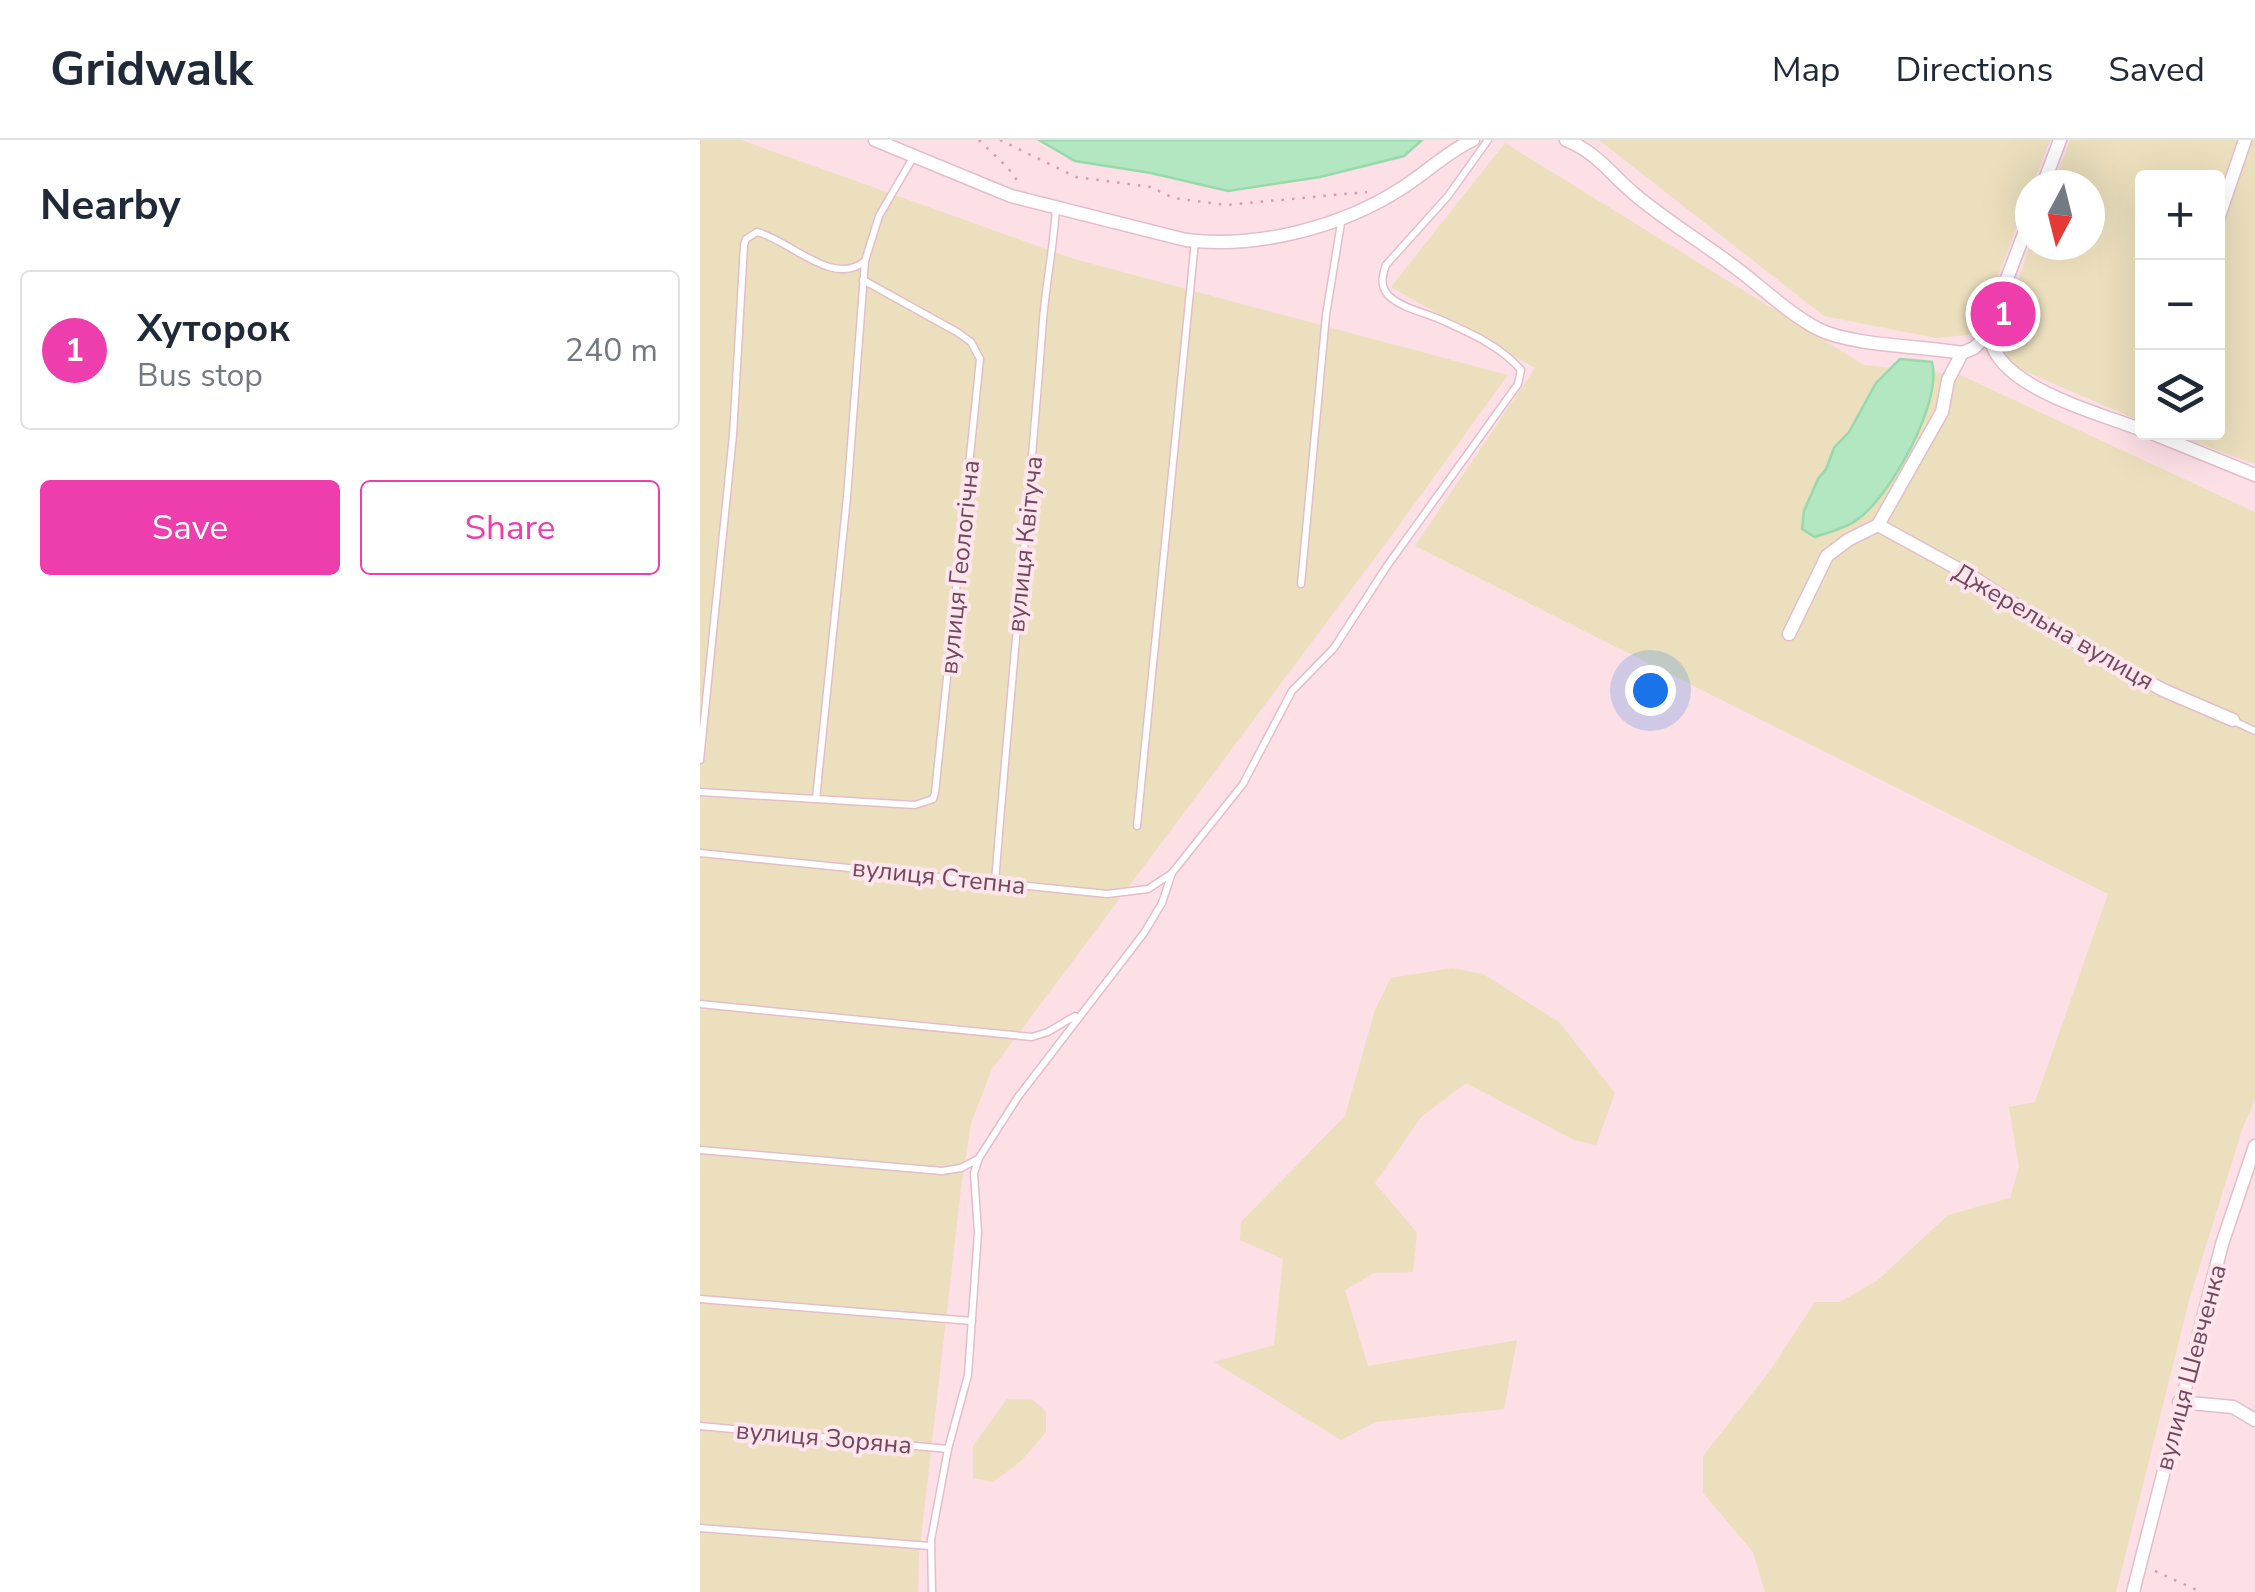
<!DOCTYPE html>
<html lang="en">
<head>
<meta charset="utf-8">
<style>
  body { margin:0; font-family:"Nunito Sans",sans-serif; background:#f6f6f7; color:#1f2937 }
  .controls { position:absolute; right:30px; top:30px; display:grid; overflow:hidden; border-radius:10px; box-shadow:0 10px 40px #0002 }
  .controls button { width:90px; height:90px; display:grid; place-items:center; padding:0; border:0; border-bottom:2px solid #e0e1e3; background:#fff; color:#1f2937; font:50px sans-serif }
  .compass { position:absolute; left:1315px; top:30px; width:90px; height:90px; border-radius:50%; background:#fff; box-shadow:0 10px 40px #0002; rotate:187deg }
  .you { position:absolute; left:950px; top:550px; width:35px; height:35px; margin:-25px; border:8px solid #fff; border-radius:50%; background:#1a73e8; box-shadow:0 0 0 15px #1a73e833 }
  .badge { display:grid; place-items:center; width:65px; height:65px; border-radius:50%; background:#ee3dac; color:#fff; font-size:32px; font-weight:700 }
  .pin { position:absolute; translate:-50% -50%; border:5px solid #fff; box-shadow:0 2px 10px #0006 }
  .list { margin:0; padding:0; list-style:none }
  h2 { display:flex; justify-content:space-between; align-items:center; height:130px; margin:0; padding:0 40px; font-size:42px }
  h2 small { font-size:32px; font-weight:400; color:#747a83 }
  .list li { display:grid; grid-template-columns:65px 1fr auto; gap:30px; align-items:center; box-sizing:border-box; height:160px; margin:0 20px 20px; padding:0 20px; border:2px solid #e0e1e3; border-radius:10px }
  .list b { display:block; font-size:38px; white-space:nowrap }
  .list p { margin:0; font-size:32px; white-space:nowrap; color:#747a83 }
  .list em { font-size:32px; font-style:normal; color:#747a83 }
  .actions { display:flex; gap:20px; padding:30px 40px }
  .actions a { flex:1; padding:22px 0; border:2px solid #ee3dac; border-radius:10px; text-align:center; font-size:35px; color:#ee3dac }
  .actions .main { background:#ee3dac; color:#fff }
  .icon { flex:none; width:55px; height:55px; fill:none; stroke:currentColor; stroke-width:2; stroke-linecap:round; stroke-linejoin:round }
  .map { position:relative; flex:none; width:1555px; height:1452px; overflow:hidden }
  header { display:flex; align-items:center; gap:60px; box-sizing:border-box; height:140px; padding:0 50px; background:#fff; border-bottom:2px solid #e0e1e3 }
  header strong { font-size:48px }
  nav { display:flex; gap:55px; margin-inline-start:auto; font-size:35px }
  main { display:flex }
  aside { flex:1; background:#fff }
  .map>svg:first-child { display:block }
  .green { fill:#ebdfbd }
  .water { fill:#b3e7c2; stroke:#98d9ac; stroke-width:2.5 }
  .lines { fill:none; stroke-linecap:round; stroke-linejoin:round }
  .lane-casing { stroke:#e3bdcb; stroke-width:9 }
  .street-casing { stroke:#e3bdcb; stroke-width:15 }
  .path { stroke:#d899b6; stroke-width:2.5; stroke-dasharray:2.5 8; stroke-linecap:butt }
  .lane { stroke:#fff; stroke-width:6 }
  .street { stroke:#fff; stroke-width:12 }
  .labels { text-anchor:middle; stroke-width:8; stroke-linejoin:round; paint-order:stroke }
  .street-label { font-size:25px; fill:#74465d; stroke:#ffe6ec }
</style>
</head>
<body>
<header>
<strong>Gridwalk</strong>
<nav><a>Map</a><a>Directions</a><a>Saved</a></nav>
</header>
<main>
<aside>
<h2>Nearby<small></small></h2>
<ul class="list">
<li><span class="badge">1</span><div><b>Хуторок</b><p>Bus stop</p></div><em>240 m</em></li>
</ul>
<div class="actions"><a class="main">Save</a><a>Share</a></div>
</aside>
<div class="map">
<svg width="1555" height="1452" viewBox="0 0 1555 1452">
  <rect width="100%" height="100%" fill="#fddfe6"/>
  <g class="green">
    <path d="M0,0H41L374,119L808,235L689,399L292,929L271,983L261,1048L219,1416L218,1452H0Z"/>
    <path d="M899,0H1350L1333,45H1330V52L1276,194L1236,198L1124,176Z"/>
    <path d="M1370,0H1555V324L1470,293L1518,292V38H1442V282L1313,226L1299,200L1330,105H1390V45H1353Z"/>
    <path d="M805,3L1164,225L1260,235L1555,372V959L1542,990L1490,1157L1416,1452H1065L1053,1412L1003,1353V1316L1070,1231L1115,1162H1140L1178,1140L1248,1075L1310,1058L1319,1027L1309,967L1335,962L1408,754L715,406L835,228L691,147Z"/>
    <path d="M753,828L783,834L859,882L915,953L896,1005L874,1000L766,943L721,977L675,1043L717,1093L713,1132L674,1133L645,1150L668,1226L817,1200L804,1269L675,1282L641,1300L514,1222L574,1205L583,1119L540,1100L541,1082L645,976L675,870L691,838Z"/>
    <path d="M307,1259L333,1260L346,1272V1292L321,1321L293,1342L273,1338V1306Z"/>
  </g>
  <g class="water">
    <path d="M339,0H722L704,16L620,37L528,51L451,33L375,21Z"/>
    <path d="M1200,219L1232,222C1243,262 1190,356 1158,379C1147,388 1129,392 1115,397L1102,389L1104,371L1118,339L1126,329L1134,308L1149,292L1176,243Z"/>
  </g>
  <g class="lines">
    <g class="lane-casing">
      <g id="lane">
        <path d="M601,444L626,175L642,77"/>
        <path d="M1534,581L1555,591"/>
        <path d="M0,620L33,295L44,105L46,99L57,92C90,100 133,148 165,121"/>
        <path d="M0,652L215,665L233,659L235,653L280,219L271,202L257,192L163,140"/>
        <path d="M116,659L147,357L165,121L179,76L214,16"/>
        <path d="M437,686L495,101"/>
        <path d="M0,713L407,754L448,749L471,734"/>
        <path d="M295,742C310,554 329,367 343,180C346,142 354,105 356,67"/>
        <path d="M0,864L332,897L348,892L375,876"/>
        <path d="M0,1010L242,1031L261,1028L278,1019"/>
        <path d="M0,1159L272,1181"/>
        <path d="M0,1286L248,1309"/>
        <path d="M0,1388L230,1406"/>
        <path d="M232,1452L231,1400L248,1309L268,1235L278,1092L274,1033L279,1018L318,957L444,793L462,763L472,733L543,644L592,551L634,508L687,426L818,244L821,230C801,206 768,192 739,179C723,172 701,168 688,155C680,146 682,136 686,125L748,56L788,0"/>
      </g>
    </g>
    <g class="street-casing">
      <g id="street">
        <path d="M175,0L311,56L486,100C557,109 642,87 702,48C726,33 748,11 773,0"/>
        <path d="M866,0C896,12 909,32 932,52C963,79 999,100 1032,125C1061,146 1086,172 1118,189C1152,206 1223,206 1262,213L1274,208L1288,194"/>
        <path d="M1343,45L1360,0"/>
        <path d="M1330,78L1291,181C1276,243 1398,272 1442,290"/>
        <path d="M1518,79L1545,0"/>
        <path d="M1449,292L1555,335"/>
        <path d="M1178,385L1271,436L1356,491L1463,550L1533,580"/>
        <path d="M1089,494L1127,416L1148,400L1178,385L1242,272L1248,240L1262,213"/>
        <path d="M1479,1262L1533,1267L1555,1280"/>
        <path d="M1433,1452L1522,1104L1555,1006"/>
      </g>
    </g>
    <g class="path">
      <path d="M279,0L308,28L319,43"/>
      <path d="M300,0L376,37L451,47L473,58L526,65L667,52"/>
      <path d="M1455,1431L1501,1452"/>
    </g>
    <use href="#lane" class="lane"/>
    <use href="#street" class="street"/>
  </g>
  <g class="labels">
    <g class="street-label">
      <text transform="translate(324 404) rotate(-84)" y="9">вулиця Квітуча</text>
      <text transform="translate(259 427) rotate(-84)" y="9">вулиця Геологічна</text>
      <text transform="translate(1354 486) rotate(30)" y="9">Джерельна вулиця</text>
      <text transform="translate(239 736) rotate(6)" y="9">вулиця Степна</text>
      <text transform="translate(1490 1227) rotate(-75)" y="9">вулиця Шевченка</text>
      <text transform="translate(124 1297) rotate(5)" y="9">вулиця Зоряна</text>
    </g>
  </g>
</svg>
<div class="controls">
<button>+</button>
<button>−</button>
<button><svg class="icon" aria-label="layers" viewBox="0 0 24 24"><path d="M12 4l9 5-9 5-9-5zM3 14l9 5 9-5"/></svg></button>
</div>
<svg class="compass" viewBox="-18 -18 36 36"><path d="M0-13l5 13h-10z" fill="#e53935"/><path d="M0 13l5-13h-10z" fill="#747a83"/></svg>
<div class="you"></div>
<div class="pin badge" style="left:1303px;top:174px">1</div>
</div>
</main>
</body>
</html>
